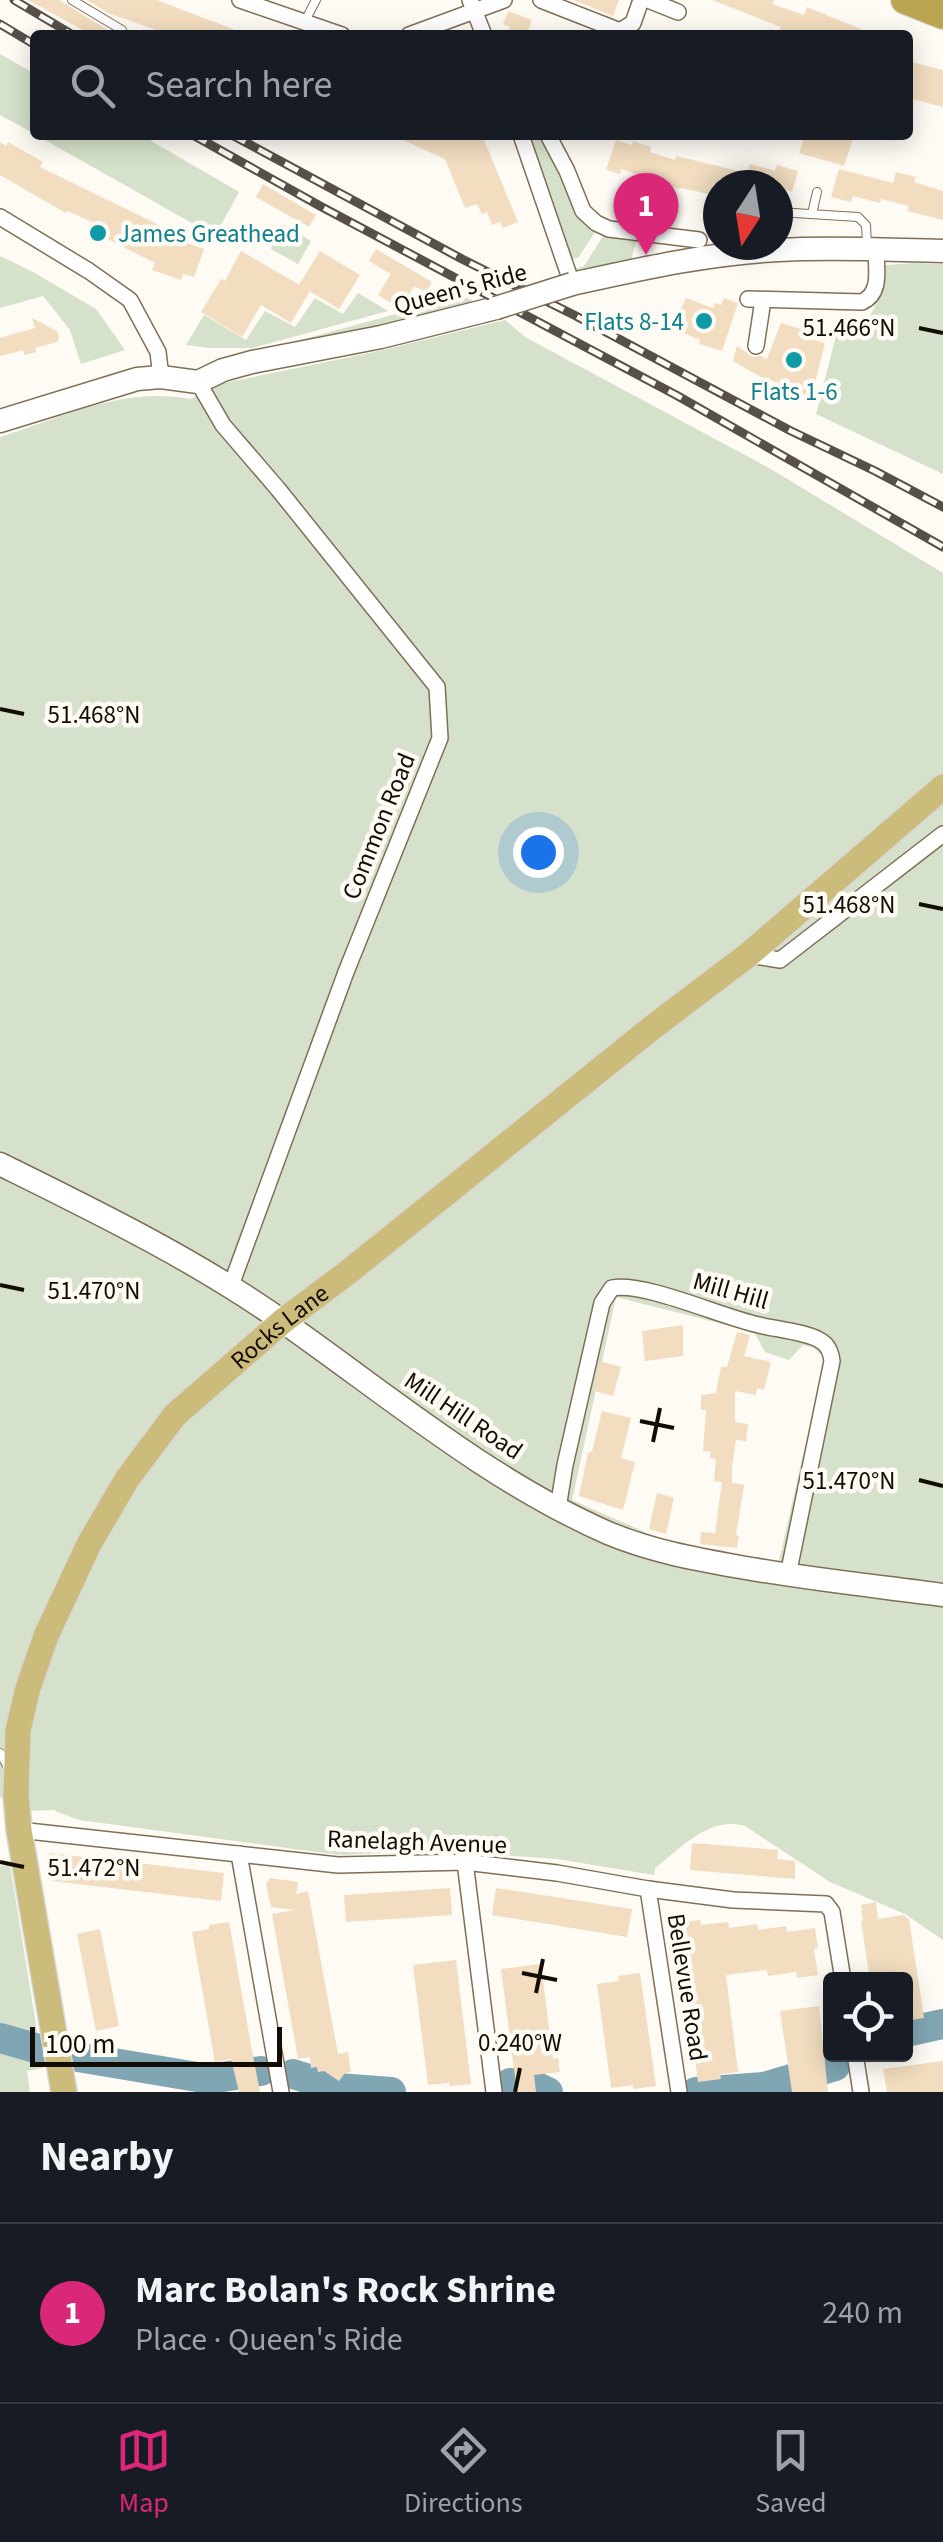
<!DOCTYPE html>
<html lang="en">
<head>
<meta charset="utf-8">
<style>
  body { margin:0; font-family:"Source Sans 3",sans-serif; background:#242831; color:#f1f3f6 }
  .controls { position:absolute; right:30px; bottom:30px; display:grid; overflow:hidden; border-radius:10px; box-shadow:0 5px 25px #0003 }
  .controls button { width:90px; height:90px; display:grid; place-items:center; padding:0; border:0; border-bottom:2px solid #363941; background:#171b24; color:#f1f3f6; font:50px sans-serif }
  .compass { position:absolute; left:703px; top:170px; width:90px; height:90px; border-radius:50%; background:#171b24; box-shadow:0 5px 25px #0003; rotate:192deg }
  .scale { position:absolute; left:30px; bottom:25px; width:252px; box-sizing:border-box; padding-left:10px; border:5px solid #130c04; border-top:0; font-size:28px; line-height:35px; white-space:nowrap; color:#130c04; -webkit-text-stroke:8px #fefaf4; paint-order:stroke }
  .you { position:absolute; left:538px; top:852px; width:35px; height:35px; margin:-25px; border:8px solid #fff; border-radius:50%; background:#1a73e8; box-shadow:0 0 0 15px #1a73e833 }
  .badge { display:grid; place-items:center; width:65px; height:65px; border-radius:50%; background:#db2777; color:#fff; font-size:32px; font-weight:700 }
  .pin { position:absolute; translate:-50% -82px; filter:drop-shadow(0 2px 5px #0008) }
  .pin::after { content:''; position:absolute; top:52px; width:35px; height:30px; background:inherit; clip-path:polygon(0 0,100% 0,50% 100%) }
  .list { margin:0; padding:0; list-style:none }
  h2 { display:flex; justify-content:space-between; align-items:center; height:130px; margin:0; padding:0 40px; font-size:42px }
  h2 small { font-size:32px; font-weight:400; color:#9ea1a6 }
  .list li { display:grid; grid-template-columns:65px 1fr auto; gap:30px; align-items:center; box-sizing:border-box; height:180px; padding:0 40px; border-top:2px solid #363941 }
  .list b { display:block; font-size:38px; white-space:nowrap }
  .list p { margin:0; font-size:32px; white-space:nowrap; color:#9ea1a6 }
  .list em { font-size:32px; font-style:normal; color:#9ea1a6 }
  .icon { flex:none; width:55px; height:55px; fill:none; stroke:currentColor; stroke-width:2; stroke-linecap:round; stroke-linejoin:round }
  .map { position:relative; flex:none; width:943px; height:2092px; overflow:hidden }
  .search { position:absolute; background:#171b24; box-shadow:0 5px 25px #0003; left:30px; right:30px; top:30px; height:110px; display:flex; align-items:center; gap:25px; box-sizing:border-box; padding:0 35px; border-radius:10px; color:#9ea1a6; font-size:38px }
  .sheet { height:310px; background:#171b24 }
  nav { display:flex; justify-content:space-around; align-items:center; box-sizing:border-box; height:140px; border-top:2px solid #363941; background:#171b24; font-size:28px; color:#9ea1a6 }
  nav a { display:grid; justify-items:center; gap:5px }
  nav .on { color:#db2777 }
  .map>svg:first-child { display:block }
  .green { fill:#d5e1ca; fill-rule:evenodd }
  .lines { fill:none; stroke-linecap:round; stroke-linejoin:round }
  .river { stroke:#80a6b4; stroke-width:30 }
  .building { fill:#f2ddc0 }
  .service-casing { stroke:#816e54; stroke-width:10 }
  .minor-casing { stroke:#816e54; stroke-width:18 }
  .secondary-casing { stroke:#816e54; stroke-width:25 }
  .primary-casing { stroke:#d9d8d7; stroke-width:28 }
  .trunk-casing { stroke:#d9d8d7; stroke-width:30 }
  .service { stroke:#fff; stroke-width:8 }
  .minor { stroke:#fff; stroke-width:15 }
  .secondary { stroke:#fff; stroke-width:22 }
  .primary { stroke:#cbbc7c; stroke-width:25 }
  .trunk { stroke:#baa650; stroke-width:28 }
  .rail-casing { stroke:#565049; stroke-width:9 }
  .rail { stroke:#fefaf4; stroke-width:5; stroke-dasharray:15; stroke-linecap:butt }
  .secondary-bridge-casing { stroke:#816e54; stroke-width:25; stroke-linecap:butt }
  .secondary-bridge { stroke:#fff; stroke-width:22 }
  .ticks { fill:none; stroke:#130c04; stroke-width:4 }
  .culture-dot { fill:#0f9aa8; stroke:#fefaf4; stroke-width:4 }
  .labels { text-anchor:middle; stroke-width:9; stroke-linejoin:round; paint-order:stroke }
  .culture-label { font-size:25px; fill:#0d838f; stroke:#fefaf4; text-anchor:start }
  .street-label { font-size:25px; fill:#130c04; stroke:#fefaf4 }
  .ticks-label { font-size:25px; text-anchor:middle; fill:#130c04; stroke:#fefaf4; stroke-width:9; stroke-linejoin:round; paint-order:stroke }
</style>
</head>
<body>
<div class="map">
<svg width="943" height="2092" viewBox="0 0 943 2092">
  <rect width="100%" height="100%" fill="#fefaf4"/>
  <g class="green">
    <path d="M0,54L35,74V134L0,115Z"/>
    <path d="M36,135H141L239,192L215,236Z"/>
    <path d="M526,135H542L575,210L597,229L578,258L570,259Z"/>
    <path d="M284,225L311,241L298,264L271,249Z"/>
    <path d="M605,233L637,237L630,266L577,278L575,269L584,266Z"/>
    <path d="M0,256L33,272L96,309L125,350L81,364L70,330L43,296L0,308Z"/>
    <path d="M914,263L943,264V474L816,414L837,332H856C876,314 883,290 886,265Z"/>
    <path d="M358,293L388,311L252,348H209L186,345L204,315L246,340L265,311L295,327L315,298L343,314Z"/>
    <path d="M462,296L477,303L438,314L260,351Z"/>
    <path d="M505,320L525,337L769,468L943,573V1940L905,1914L830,1882L745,1826C708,1816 682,1848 655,1868L654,1875L557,1859L442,1851L339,1855L79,1820L53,1810L29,1811L0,1797V437C64,417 123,386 191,399L214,385L375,352ZM616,1297L754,1332L765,1352L789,1360L803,1345L814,1348L825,1358L779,1561L679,1547L572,1500Z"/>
    <path d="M10,1865L43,2068L27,2071L30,2092H0V1866Z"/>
  </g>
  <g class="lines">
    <g class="river">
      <path d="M906,2032L943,2024"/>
      <path d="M0,2038L39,2049"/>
      <path d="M78,2057L209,2079L261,2071"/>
      <path d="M293,2074L338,2088L391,2092"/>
      <path d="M510,2083L535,2086L548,2092"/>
      <path d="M696,2092L764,2087L835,2066"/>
    </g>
  </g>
  <g class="building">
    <path d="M28,0H59L116,35H92Z"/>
    <path d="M87,0H157L248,35H170L108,13Z"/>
    <path d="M573,0H619L613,16Z"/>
    <path d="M712,0H774L772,4L804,15L807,7L875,35H778L781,27Z"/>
    <path d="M508,11L532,20L526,35H507L510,27L503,24Z"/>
    <path d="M908,61L943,70V107L908,98Z"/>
    <path d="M392,135H482L518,222L503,228L500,222L492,225L487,212L482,214L477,204L465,208L445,159Z"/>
    <path d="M805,135H854L844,166L799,153Z"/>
    <path d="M616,140L632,145L633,141L651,147L650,152L675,160L676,156L747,173L750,164L775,171L777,165L798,171L792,192L778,187V185H718V196L681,188L680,189L621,169L620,174L606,170Z"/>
    <path d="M0,142L6,146L8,142L43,162L40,167L165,228L162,234L204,249L194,277L183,274L181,280L152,270L155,263L92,231L96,224L68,211L66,213L0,175Z"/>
    <path d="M839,169L893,183L896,172L916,177L914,182L943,191V220L907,211L909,206L881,199L880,203L853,196L851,202L831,197Z"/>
    <path d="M263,184L316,215L309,227L256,197Z"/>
    <path d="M376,249L432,282L426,292L414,286L401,309L378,295L391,274L369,261Z"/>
    <path d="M241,251L310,291L291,323L261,305L242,337L201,312L221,279L225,281Z"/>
    <path d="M320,251L360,275L339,309L299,285Z"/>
    <path d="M686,298L713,308L715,303L721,305L724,298L738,303L722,351L699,344L700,340L672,328Z"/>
    <path d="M32,318L57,331L59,337L57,342L35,348L36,352L24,355L23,350L0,356V338L35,328Z"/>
    <path d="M781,323L801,329L799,336L825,343L811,399L789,393L790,387L761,377L733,361L737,346L753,357L761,356L767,359Z"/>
    <path d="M683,1325V1356L645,1361L642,1331Z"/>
    <path d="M737,1332L750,1335L744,1356L771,1362L764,1390L757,1388L756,1395L735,1391V1422L748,1424L746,1441L736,1440L732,1468V1483L744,1485L736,1535L739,1536L737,1548L700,1544L701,1532L715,1533L722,1482L714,1481L716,1459L710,1458L711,1452L703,1451L706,1410H701V1395L716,1393L721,1367H727Z"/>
    <path d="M600,1361L621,1367L613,1396L594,1391Z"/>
    <path d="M602,1411L631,1418L621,1458L635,1462L623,1510L579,1496L588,1453L592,1451Z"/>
    <path d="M657,1493L674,1498L666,1534L649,1529Z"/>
    <path d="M692,1843L778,1850L777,1859L795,1861V1879L690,1870Z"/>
    <path d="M50,1853L224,1873L221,1901L52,1881Z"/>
    <path d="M270,1878L298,1882L296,1894L308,1891L338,2054L348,2052L351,2072L345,2073L339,2081L324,2071L318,2072L317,2067L311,2068L310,2057L298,2059L272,1914L295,1910L271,1907L266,1884Z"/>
    <path d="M450,1888L452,1915L346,1922L344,1895Z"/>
    <path d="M496,1888L632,1909L627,1937L492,1915Z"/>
    <path d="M876,1902L878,1919L903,1915L909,1919L924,2018L906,2021V1980H870L861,1921H863L861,1905Z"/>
    <path d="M700,1920L701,1925L728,1922L729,1928L757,1924L758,1930L786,1926L787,1932L815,1928L818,1948L814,1949L818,1975L797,1978L796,1972L768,1976L767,1970L726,1975L738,2072L720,2074L721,2079L698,2082L684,1969H681L678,1943L674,1944L672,1923Z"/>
    <path d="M229,1922L251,2045L260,2092H239L231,2059L215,2062L192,1932L209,1929V1925Z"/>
    <path d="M100,1929L119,2026L96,2031L77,1934Z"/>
    <path d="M456,1960L471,2084L450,2086L449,2083L428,2085L413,1965Z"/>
    <path d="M541,1964L553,2059L558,2058L560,2072L534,2075L536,2092H517L501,1969Z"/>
    <path d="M640,1973L656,2086L634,2089L633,2085L611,2088L597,1984L619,1981L618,1976Z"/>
    <path d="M819,2006L828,2092H792L780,2011Z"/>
    <path d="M943,2061V2092H887L883,2069Z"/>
  </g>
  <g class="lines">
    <g class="service-casing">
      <g id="service">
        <path d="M72,0L122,30"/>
        <path d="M304,23L316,0"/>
        <path d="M778,212L858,217L866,225L867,245"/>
        <path d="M812,214L817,192"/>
        <path d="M0,1753L8,1767"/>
      </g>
    </g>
    <g class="minor-casing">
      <g id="minor">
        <path d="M240,0L342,35"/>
        <path d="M470,0L484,35"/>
        <path d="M541,0L620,31L633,23L641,0"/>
        <path d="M648,0L678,12"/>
        <path d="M409,35L504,0"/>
        <path d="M521,135L572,284"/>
        <path d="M548,135L567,171L583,211L596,223L609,229L699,240"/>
        <path d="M0,217L89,271L130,300L158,352L161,377"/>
        <path d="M748,299L862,302C882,293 876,269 876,250"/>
        <path d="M756,346L763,300"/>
        <path d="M198,382L223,425L278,489L437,687L440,738L346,972L230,1288"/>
        <path d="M748,955L780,960L943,834"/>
        <path d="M558,1508L565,1465L602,1303L612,1288C646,1282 721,1317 759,1325C774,1329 808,1332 821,1341C828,1345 831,1353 832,1361L788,1575"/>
        <path d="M19,1830L338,1865L465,1862L557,1873L648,1889L733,1900L826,1904L832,1912L843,1980"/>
        <path d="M239,1854L281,2092"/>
        <path d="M465,1862L494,2092"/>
        <path d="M648,1889L679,2092"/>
        <path d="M855,2054L861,2092"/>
      </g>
    </g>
    <g class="secondary-casing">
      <g id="secondary">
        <path d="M572,284C640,269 710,253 779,250C834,247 889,250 943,251"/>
        <path d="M0,421L137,379L161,377L198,382L223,370L252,362L381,337L496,308"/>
        <path d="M0,1164C97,1212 196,1260 285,1323C389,1396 490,1481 608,1533C651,1551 695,1559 740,1567C807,1579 875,1586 943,1595"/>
      </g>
    </g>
    <g class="primary-casing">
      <g id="primary">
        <path id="s1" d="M64,2092L19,1830L16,1795L18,1730L28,1688L46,1636L89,1544L127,1479L175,1415L283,1321L347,1273L653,1027L748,955L943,787"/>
      </g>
    </g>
    <g class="trunk-casing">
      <path id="trunk" d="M905,0L943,15"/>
    </g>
    <use href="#service" class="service"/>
    <use href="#minor" class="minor"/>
    <use href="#secondary" class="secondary"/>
    <use href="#primary" class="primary"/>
    <use href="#trunk" class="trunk"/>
    <g class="rail-casing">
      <g id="rail">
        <path d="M14,0L73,35"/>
        <path d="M0,24L35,45"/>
        <path d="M193,135L320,206L676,395L943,547"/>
        <path d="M232,135L462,259L576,316L791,431L875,471L943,507"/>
      </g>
    </g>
    <use href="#rail" class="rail"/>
    <g class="secondary-bridge-casing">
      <path id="secondary-bridge" d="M496,308L572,284"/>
    </g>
    <use href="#secondary-bridge" class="secondary-bridge"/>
  </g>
  <path class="ticks" d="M919,328L943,333M0,709L24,714M919,904L943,909M0,1285L24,1290M640,1421L674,1428M653,1442L660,1408M919,1480L943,1486M0,1862L24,1867M522,1973L557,1980M536,1993L543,1959M515,2092L520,2068"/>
  <g class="culture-dot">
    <circle cx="98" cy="233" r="10"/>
    <circle cx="704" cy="321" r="10"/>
    <circle cx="794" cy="360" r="10"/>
  </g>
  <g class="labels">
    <g class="culture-label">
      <text x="118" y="242">James Greathead</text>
      <text x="684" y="330" text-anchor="end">Flats 8-14</text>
      <text x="794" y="400" text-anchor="middle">Flats 1-6</text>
    </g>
    <g class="street-label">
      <text transform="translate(460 288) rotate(-15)" y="9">Queen's Ride</text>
      <text transform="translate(378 826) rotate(-68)" y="9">Common Road</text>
      <text transform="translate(731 1290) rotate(16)" y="9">Mill Hill</text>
      <text dy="9" stroke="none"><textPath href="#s1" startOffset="858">Rocks Lane</textPath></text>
      <text transform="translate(464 1415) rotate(34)" y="9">Mill Hill Road</text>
      <text transform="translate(417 1841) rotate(2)" y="9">Ranelagh Avenue</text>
      <text transform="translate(688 1987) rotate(81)" y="9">Bellevue Road</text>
    </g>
  </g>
  <g class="ticks-label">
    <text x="849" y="336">51.466°N</text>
    <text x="94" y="723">51.468°N</text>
    <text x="849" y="913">51.468°N</text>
    <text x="94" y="1299">51.470°N</text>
    <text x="849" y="1489">51.470°N</text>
    <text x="94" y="1876">51.472°N</text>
    <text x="520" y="2051">0.240°W</text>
  </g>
</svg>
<div class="controls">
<button><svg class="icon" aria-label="locate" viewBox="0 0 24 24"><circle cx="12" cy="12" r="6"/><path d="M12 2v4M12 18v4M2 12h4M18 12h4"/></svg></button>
</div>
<svg class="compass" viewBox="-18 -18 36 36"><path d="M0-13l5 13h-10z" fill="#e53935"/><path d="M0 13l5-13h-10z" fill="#9ea1a6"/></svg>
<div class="scale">100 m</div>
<div class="you"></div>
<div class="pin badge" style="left:646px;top:255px">1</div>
<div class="search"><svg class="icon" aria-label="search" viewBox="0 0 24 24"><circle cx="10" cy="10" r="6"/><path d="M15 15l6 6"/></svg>Search here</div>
</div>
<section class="sheet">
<h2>Nearby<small></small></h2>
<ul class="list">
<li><span class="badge">1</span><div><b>Marc Bolan's Rock Shrine</b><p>Place · Queen's Ride</p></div><em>240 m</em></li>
</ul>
</section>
<nav>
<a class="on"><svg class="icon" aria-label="map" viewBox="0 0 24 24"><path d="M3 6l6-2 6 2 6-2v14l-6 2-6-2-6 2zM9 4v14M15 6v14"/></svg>Map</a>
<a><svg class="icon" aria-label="directions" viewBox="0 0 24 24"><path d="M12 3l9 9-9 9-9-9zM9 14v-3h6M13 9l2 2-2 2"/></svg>Directions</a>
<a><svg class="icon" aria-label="saved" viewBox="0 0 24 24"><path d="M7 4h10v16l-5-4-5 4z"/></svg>Saved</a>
</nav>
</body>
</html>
